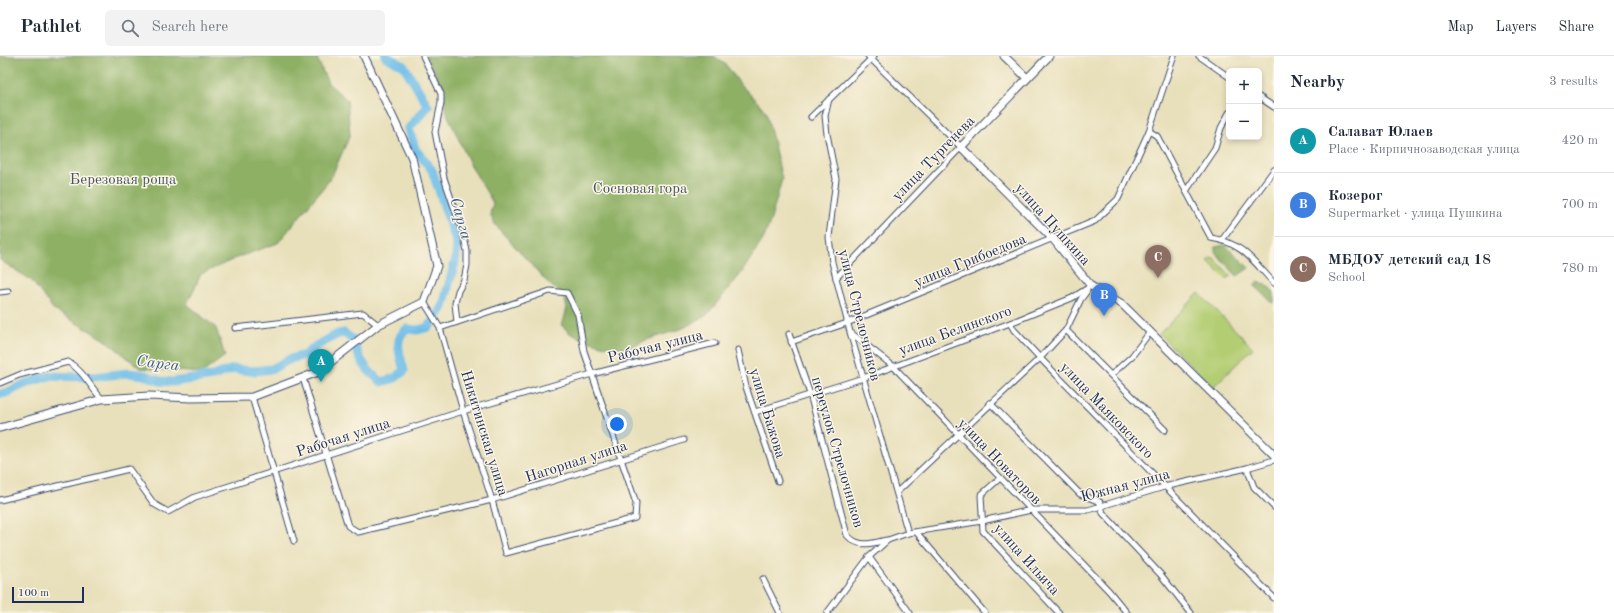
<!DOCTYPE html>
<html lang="en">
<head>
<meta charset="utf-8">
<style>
  body { margin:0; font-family:"Old Standard TT",serif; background:#f2f2f3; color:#1f2937 }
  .controls { position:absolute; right:12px; top:12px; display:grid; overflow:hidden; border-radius:6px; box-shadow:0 2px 6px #0003 }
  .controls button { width:36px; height:36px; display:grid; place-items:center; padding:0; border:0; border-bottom:1px solid #e0e1e3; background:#fff; color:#1f2937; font:20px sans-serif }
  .scale { position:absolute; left:12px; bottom:10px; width:72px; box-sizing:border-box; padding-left:4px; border:2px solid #1b2f5e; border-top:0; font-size:11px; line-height:14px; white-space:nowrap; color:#1b2f5e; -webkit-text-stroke:3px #fcf5e5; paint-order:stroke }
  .you { position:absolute; left:617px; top:368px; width:14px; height:14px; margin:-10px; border:3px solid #fff; border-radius:50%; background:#1a73e8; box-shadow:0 0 0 6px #1a73e833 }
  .badge { display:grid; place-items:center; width:26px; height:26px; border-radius:50%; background:#c8321e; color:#fff; font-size:13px; font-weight:700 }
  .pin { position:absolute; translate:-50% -33px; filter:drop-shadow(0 1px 2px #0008) }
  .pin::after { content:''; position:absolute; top:21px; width:14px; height:12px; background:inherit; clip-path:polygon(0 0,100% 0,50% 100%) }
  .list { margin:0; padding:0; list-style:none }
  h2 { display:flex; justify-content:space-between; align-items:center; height:52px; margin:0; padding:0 16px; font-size:17px }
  h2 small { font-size:13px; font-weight:400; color:#747a83 }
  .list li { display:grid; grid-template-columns:26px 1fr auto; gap:12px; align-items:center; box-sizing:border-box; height:64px; padding:0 16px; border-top:1px solid #e0e1e3 }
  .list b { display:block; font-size:15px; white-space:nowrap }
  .list p { margin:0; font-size:13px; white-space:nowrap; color:#747a83 }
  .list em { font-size:13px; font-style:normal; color:#747a83 }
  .icon { flex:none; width:22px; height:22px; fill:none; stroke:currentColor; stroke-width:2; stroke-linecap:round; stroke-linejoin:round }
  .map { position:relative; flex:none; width:1274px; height:557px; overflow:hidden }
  header { display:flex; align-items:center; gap:24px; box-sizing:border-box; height:56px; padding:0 20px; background:#fff; border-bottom:1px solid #e0e1e3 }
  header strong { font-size:19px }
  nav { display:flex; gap:22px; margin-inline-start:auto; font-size:14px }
  .search { width:280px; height:36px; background:#f2f2f3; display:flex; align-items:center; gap:10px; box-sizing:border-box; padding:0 14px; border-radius:6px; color:#747a83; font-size:15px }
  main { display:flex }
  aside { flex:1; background:#fff }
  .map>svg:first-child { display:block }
  .green { fill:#b3cd73; stroke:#677e68 }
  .forest { fill:#8eb065; stroke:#547062 }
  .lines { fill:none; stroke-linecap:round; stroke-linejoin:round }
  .river { stroke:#6ebee9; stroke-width:9 }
  .street-casing { stroke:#3a4a6c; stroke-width:7 }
  .secondary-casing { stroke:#3a4a6c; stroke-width:9 }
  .street { stroke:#fff; stroke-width:5 }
  .secondary { stroke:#fff; stroke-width:7 }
  .labels { text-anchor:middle; stroke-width:3; stroke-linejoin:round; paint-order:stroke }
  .street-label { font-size:15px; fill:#1b2f5e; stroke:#fcf5e5 }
  .park-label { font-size:15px; fill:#415663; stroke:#fcf5e5 }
  .water-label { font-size:16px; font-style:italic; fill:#345a88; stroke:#fcf5e5 }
</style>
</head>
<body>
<header>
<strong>Pathlet</strong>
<div class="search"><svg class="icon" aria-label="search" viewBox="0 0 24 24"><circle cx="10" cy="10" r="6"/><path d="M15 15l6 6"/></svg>Search here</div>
<nav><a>Map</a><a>Layers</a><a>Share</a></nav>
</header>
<main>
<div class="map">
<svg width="1274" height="557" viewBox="0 0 1274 557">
  <rect width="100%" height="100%" fill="#fcf5e5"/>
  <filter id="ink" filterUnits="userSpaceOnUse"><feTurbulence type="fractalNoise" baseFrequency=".025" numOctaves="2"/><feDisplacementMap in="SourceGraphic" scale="8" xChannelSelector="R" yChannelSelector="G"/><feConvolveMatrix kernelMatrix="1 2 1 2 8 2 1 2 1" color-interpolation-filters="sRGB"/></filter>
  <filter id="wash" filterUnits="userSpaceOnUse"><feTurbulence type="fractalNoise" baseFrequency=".012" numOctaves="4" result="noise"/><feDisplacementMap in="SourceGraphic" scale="16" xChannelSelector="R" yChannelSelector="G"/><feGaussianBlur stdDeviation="0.9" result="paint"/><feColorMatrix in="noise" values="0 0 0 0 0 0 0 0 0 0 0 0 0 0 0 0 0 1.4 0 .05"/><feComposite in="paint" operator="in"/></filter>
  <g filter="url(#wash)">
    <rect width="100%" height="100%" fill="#e8e0bb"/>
    <g class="green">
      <path d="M1213,201L1231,220L1226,223L1207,204Z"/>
      <path d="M1199,237L1253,292L1213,331L1159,278Z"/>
    </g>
    <g class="forest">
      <path d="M0,0H316L328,27L347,44L350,79L331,122L278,187L241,200L201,218L187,248L216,272L225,300L202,317L140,312L104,283L54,254L31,224L0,204Z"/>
      <path d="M426,0H714L727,10L740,28L766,55L782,123L771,163L764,182L740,219L707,259L681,273L646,284L630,292L605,290L585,284L571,278L562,270L567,252L564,240L548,227L496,170L490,158L493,147L470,108L448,60L440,28Z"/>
      <path d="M1225,189L1249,212L1237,220L1215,196V191Z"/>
      <path d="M1259,225L1265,228L1274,236V248L1254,229Z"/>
    </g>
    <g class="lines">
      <g class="river">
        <path d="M356,293C362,308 369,317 382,326L395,322L404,315C401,300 392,283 407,273L418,274L429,271L443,250L456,202L457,188L432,114L415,93L409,72L428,50L404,10L385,0"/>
        <path d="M0,338L6,337L27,327L49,320L92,321L128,317L144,319L160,325L173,326L213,320L233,313L253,315L272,313L290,303L305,299L316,290L338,278L344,277L352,283"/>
      </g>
    </g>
  </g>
  <g filter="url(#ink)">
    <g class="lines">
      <g class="street-casing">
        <g id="street">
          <path d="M423,0L441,38V47L435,76L444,122L463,177L467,195V209L464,224L458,235L455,247L457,266"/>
          <path d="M1199,0L1229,21"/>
          <path d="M1259,41L1274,51"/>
          <path d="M829,43L825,60L827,78L836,123L829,181L832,206L850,276L908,477"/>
          <path d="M811,61L874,0"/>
          <path d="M1149,75L1157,80L1211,182C1243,187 1253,205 1274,227"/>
          <path d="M1186,135L1215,92L1221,72L1229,57"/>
          <path d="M1222,184L1274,114"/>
          <path d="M836,222L961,91L868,0"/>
          <path d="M0,236L8,235"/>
          <path d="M424,246L440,272L463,355L492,444L506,497L635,462L636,447L584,295L578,259L567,237L550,235L440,272"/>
          <path d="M1010,267L1014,274L1040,302L1274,542"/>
          <path d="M235,272L363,257L378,269"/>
          <path d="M1066,274L1165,374"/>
          <path d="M851,277L893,310L1109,535L1127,557"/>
          <path d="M789,278L810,338L847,479C859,493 872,487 887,484"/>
          <path d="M791,286L847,267L1095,165L1118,143L1149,75L1174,0"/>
          <path d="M738,294L746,331L778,425"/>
          <path d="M1111,319L1132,300L1150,276"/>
          <path d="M303,322L348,470L358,476L492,444L684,384"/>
          <path d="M0,327L19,319L68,306C83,314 90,331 102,343"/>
          <path d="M252,341L294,485"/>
          <path d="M990,347L1080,438L1100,446L1103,457L1161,519L1191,557"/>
          <path d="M755,356L863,322L1010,267L1072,242L1091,230"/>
          <path d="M1247,412L1254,431L1274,451"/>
          <path d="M999,423L981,439L983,475L1059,557"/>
          <path d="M897,436L1040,302L1066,274L1081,243L1087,235"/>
          <path d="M0,444L129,413L154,448L168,456L195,441L463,355L592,318L715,287"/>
          <path d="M917,477L985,557"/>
          <path d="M869,501L910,557"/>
          <path d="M763,523L780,557"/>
          <path d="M827,557L869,501L888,484L908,477L982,465L1031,454H1088L1164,431L1247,412L1274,404"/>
        </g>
      </g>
      <g class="secondary-casing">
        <g id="secondary">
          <path d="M1004,0L1027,22"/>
          <path d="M1049,0L961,91L1053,183L1091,230L1122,248L1274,399"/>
          <path d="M0,372L102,343L149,340L191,342L252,341L318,316L378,269L424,246L437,210L412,102L364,0"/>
        </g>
      </g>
      <use href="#street" class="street"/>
      <use href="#secondary" class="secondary"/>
    </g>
  </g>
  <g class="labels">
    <g class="street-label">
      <text transform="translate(933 102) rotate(-46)" y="5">улица Тургенева</text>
      <text transform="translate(1053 168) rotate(48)" y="5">улица Пушкина</text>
      <text transform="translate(970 204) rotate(-22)" y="5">улица Грибоедова</text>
      <text transform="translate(860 259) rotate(76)" y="5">улица Стрелочников</text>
      <text transform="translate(955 274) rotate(-20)" y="5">улица Белинского</text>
      <text transform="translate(655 290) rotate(-14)" y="5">Рабочая улица</text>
      <text transform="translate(1107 354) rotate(46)" y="5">улица Маяковского</text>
      <text transform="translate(768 357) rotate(73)" y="5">улица Бажова</text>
      <text transform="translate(485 377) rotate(73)" y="5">Никитинская улица</text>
      <text transform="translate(343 381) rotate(-18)" y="5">Рабочая улица</text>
      <text transform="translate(838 396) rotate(74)" y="5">переулок Стрелочников</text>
      <text transform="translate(576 405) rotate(-18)" y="5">Нагорная улица</text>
      <text transform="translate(1000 405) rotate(46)" y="5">улица Новаторов</text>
      <text transform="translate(1125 429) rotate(-15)" y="5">Южная улица</text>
      <text transform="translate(1027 503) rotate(48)" y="5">улица Ильича</text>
    </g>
    <g class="park-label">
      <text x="123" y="128">Березовая роща</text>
      <text x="640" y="137">Сосновая гора</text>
    </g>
    <g class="water-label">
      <text transform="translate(462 162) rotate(74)" y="6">Сарга</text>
      <text transform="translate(158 306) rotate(7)" y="6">Сарга</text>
    </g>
  </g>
</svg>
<div class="controls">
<button>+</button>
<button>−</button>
</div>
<div class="scale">100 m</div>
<div class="you"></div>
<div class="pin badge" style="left:321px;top:326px;background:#0f9aa8">A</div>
<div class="pin badge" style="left:1104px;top:260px;background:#3f7fe0">B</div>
<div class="pin badge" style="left:1158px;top:222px;background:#8d6e63">C</div>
</div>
<aside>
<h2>Nearby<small>3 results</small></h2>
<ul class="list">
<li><span class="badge" style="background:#0f9aa8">A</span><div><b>Салават Юлаев</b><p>Place · Кирпичнозаводская улица</p></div><em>420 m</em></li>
<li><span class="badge" style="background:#3f7fe0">B</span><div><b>Козерог</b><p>Supermarket · улица Пушкина</p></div><em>700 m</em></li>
<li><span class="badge" style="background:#8d6e63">C</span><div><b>МБДОУ детский сад 18</b><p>School</p></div><em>780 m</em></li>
</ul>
</aside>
</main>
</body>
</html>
